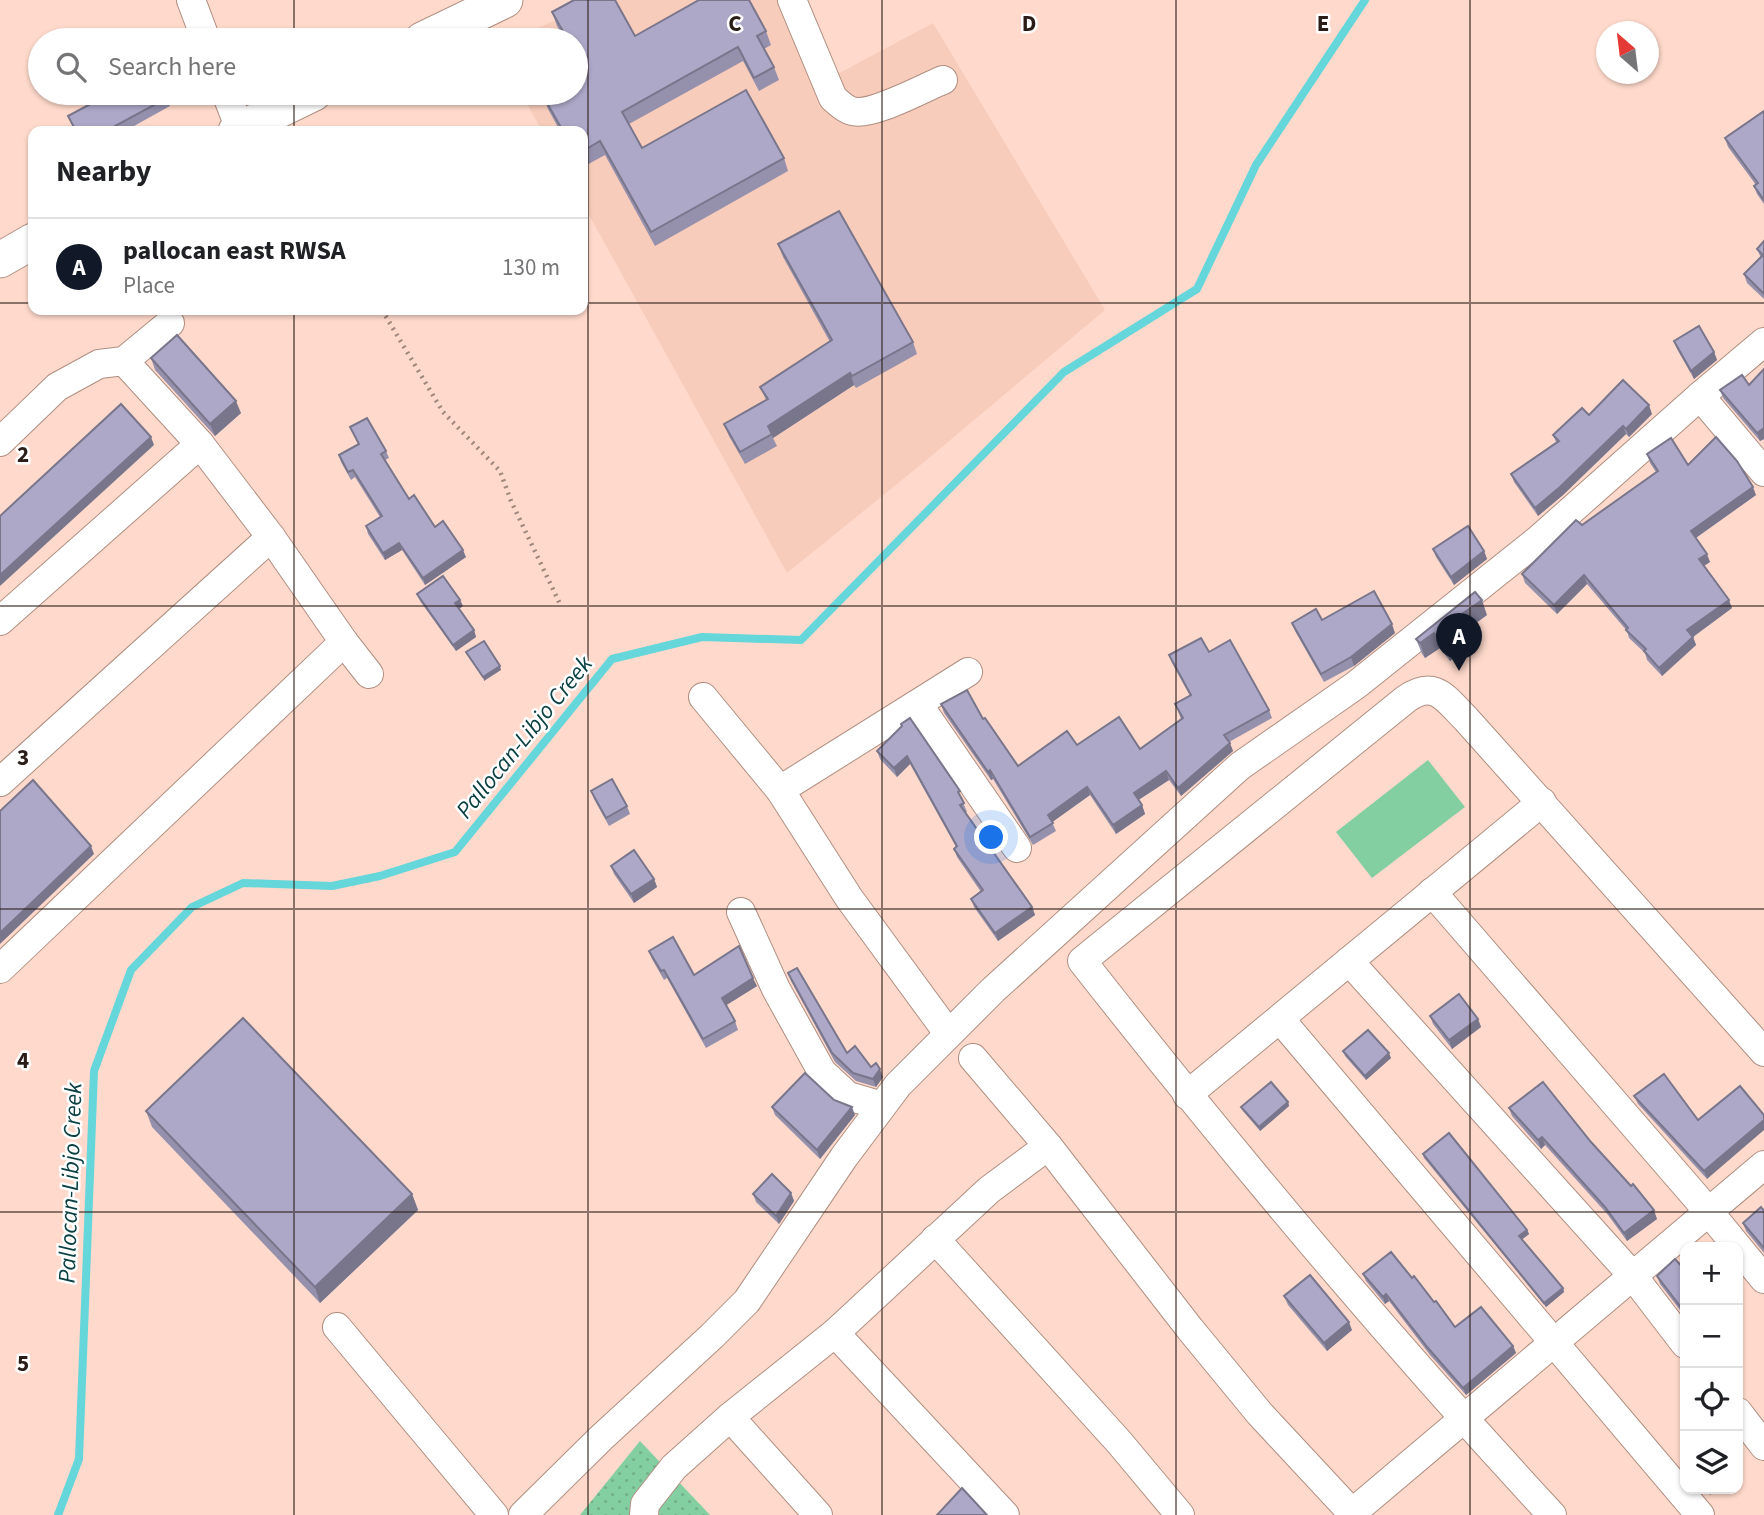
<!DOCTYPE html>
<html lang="en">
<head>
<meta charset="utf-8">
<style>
  body { margin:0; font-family:"Source Sans 3",sans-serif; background:#f2f2f2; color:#202124 }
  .controls { position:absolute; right:21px; bottom:21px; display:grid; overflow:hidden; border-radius:14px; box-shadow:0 2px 5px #0004 }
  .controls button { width:63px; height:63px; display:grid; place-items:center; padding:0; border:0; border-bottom:2px solid #e0e0e0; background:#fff; color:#202124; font:35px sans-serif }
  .compass { position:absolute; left:1596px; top:21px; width:63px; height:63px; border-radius:50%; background:#fff; box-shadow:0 2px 5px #0004; rotate:332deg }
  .you { position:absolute; left:992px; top:838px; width:24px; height:24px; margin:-18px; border:5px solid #fff; border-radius:50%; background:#1a73e8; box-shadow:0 0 0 10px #1a73e833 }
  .badge { display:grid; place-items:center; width:46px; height:46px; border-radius:50%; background:#111827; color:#fff; font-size:23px; font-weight:700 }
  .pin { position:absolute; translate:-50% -58px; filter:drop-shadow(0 2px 4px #0008) }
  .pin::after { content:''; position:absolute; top:37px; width:24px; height:21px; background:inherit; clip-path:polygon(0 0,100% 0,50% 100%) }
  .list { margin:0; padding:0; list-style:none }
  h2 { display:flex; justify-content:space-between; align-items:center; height:91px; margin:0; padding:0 28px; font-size:30px }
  h2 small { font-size:23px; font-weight:400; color:#757577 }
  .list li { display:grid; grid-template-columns:46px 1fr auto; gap:21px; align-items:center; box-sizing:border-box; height:98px; padding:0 28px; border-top:2px solid #e0e0e0 }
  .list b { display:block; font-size:26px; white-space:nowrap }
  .list p { margin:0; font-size:23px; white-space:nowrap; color:#757577 }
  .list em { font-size:23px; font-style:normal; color:#757577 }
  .icon { flex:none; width:38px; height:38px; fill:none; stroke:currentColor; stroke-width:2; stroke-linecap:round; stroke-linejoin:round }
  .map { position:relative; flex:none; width:1764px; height:1515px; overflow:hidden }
  .search { position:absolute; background:#fff; box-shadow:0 2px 5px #0004; left:28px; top:28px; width:560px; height:77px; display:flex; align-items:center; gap:18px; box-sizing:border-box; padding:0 24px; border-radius:38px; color:#757577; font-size:26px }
  .panel { position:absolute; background:#fff; box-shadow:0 2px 5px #0004; left:28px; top:126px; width:560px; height:189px; border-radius:14px }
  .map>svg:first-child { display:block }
  .built { fill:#f8ccbb }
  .grass { fill:url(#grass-dots) }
  .pitch { fill:#84cfa1 }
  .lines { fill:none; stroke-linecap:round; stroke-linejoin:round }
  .stream { stroke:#65d6da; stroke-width:8 }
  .minor-casing { stroke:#af8e80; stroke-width:30 }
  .major-casing { stroke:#af8e80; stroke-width:37 }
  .path { stroke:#a0867c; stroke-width:4.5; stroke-dasharray:2 5; stroke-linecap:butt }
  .minor { stroke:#fff; stroke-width:28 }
  .major { stroke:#fff; stroke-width:35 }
  .wall { fill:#9590ac }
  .shaded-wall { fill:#79768c }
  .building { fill:#ada8c8; stroke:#79768c; stroke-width:2 }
  .grid { fill:none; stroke:#2a1d17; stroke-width:2; stroke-opacity:0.55 }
  .labels { text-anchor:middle; stroke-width:5; stroke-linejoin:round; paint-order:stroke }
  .water-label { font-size:24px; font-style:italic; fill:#0a4042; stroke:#fff }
  .grid-label { font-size:23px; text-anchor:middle; font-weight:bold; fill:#2a1d17; stroke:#fff; stroke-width:5; stroke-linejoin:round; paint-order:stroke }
</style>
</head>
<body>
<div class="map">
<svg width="1764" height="1515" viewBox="0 0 1764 1515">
  <defs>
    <pattern id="grass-dots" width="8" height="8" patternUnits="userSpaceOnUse" patternTransform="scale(1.75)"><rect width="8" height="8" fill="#84cfa1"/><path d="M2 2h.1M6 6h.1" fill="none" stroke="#72b18a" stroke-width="1.8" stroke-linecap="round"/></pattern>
  </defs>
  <rect width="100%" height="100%" fill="#ffdacc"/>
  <path class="built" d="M600,0H795L828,79L933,23L1105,310L923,463L787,573L583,204V131H542L521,93H576V40H511Z"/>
  <path class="grass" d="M640,1441L710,1515H580Z"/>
  <path class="pitch" d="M1428,760L1465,807L1372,878L1336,832Z"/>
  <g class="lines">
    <path class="stream" d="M58,1515L79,1459L94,1071L131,970L192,907L243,883L332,886L380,876L455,852L612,659L702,637L801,640L1064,372L1197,289L1256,165L1365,0"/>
    <g class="minor-casing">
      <g id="minor">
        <path d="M191,0L206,40"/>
        <path d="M792,0L833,98C839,103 844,109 852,111C871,117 923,88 943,80"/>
        <path d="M226,93L240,129"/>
        <path d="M124,361L200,444L271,537L344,642L369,674"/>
        <path d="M1700,396L1764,472"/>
        <path d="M0,442L57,387L99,364L124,361L170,323"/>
        <path d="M0,621L200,444"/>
        <path d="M703,697L780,790L849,898L948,1033"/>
        <path d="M918,704L1017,848"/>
        <path d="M0,782L271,537"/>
        <path d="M780,790L968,672"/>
        <path d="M1432,892L1709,1212L1764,1279"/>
        <path d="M741,912L776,989L822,1072L848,1096L882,1106"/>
        <path d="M1349,961L1633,1276L1685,1344"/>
        <path d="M0,969L344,642"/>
        <path d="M1280,1019L1700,1515"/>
        <path d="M973,1058L1048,1146L1190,1329L1260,1414L1354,1515"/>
        <path d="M1187,1095L1542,802"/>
        <path d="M935,1239L1119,1442L1180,1515"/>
        <path d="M337,1327L494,1515"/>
        <path d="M835,1333L1005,1515"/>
        <path d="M1738,1412L1764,1446"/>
        <path d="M730,1417L818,1515"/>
        <path d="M1352,1513L1764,1165"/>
        <path d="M523,1515L601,1438L712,1336L747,1301L844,1157L898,1085L993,990L1240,766L1356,685L1539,539L1700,396L1764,342"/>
        <path d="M644,1515L645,1504L674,1467L730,1417L835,1333L989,1190L1048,1146"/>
        <path d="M1552,1515C1387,1337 1231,1151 1082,961L1406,699C1435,679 1445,698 1466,719L1764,1052"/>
      </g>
    </g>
    <g class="major-casing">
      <g id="major">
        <path d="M422,40L505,0"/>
        <path d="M236,131L314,93"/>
        <path d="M0,260L33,241"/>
      </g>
    </g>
    <path class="path" d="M382,310L443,412L500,471L511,501L560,604"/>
    <use href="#minor" class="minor"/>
    <use href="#major" class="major"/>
  </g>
  <g class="wall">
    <path d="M552,12L635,36L766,31L771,45L764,49L774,67L779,80L759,91L743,61L629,124L642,148L784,158L788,171L655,246L605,155L583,167V131H560L548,109L543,96L583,73L576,60V40H565L557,26Z"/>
    <path d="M167,98L170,106L125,131H75L68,116Z"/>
    <path d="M1764,111V204L1757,194L1754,186L1756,185L1728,147L1725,138Z"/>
    <path d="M1764,241V299L1747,283L1744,274L1761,258L1757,249Z"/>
    <path d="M778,244L913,342L917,354L856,388L854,385L773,438L777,446L745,464L729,436L724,424L766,400L760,387L830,342L783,257Z"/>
    <path d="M1674,341L1714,352L1717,360L1694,379L1677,349Z"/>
    <path d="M151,358L241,413L215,436L155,370Z"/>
    <path d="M1764,369V439L1760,441L1723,398L1720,390L1749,385Z"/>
    <path d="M1652,414L1629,437L1626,434L1563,495L1538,516L1514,482L1511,474L1556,442L1553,435L1589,415Z"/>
    <path d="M350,427L386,451L389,458L385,460L409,499L435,527L466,557L425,585L402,550L385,560L368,534L366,526L380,517L355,477L351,480L341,462L339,455L358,444Z"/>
    <path d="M1647,454L1688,465L1756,495L1696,538L1710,562L1704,566L1732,608L1693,637L1696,645L1662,676L1647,660L1645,653L1629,638L1627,631L1587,584L1557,614L1525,583L1522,574L1582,525L1656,472L1650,463Z"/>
    <path d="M1433,549L1484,551L1487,559L1454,585L1436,557Z"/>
    <path d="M417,594L460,600L463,606L459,609L474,630L476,637L456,651L420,601Z"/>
    <path d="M1487,615L1462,633L1467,647L1450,661L1440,648L1425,658L1422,654L1416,639Z"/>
    <path d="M1292,623L1395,633L1354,666L1324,682L1295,631Z"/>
    <path d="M1209,652L1269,710L1272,718L1229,742L1233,751L1181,796L1169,780L1138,800L1142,805L1145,814L1116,834L1090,795L1052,822L1056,831L1033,845L993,779L991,780L944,713L941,704L983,719L1018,766L1077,745L1140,749L1181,719L1175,704L1190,696L1172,663L1169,655Z"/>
    <path d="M902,727L963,799L962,800L967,812L965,813L1032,907L1035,915L998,941L974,907L971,899L981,892L957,857L954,849L956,847L910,764L897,777L880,759L877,751Z"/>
    <path d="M591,791L627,806L630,814L609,826L594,799Z"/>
    <path d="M611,866L654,879L657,887L634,903L614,874Z"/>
    <path d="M649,951L694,975L757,986L726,1005L735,1021L738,1030L706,1048L667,978L664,980L652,959Z"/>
    <path d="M788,973L847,1053L871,1067L883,1077L876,1087L856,1081L835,1062L791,981Z"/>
    <path d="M1430,1016L1478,1019L1481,1027L1452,1049L1433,1024Z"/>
    <path d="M1343,1051L1391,1058L1366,1080L1345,1056Z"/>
    <path d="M1634,1096L1698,1120L1707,1179L1638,1104Z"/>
    <path d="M834,1100L855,1115L820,1159L775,1115L772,1107Z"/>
    <path d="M1288,1102L1289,1106L1260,1131L1243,1111L1241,1107Z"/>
    <path d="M1509,1108L1591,1142L1657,1219L1627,1241L1608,1215L1545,1145L1541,1149L1512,1116Z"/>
    <path d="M146,1111L412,1194L418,1210L320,1303L152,1127Z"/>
    <path d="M1423,1154L1527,1230L1529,1234L1521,1240L1563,1288L1564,1292L1546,1307L1424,1158Z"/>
    <path d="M791,1193L794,1201L779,1224L756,1202L753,1194Z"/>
    <path d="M1764,1211V1253L1746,1231L1743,1223Z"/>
    <path d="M1685,1270V1312L1683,1314L1660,1284L1657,1276Z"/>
    <path d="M1363,1274L1412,1278L1455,1327L1513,1346L1516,1353L1466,1395L1430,1355L1389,1301L1385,1304L1366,1281Z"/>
    <path d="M1284,1296L1352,1330L1327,1351L1288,1305Z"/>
  </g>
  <g class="shaded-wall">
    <path d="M1714,352L1717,360L1694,379L1691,371Z"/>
    <path d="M850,373L854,385L773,438L768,426Z"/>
    <path d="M236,401L241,413L215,436L210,424Z"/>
    <path d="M1649,405L1652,414L1629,437L1626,429Z"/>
    <path d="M1623,426L1626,434L1563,495L1538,516L1535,508Z"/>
    <path d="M1764,428V439L1760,441L1757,433Z"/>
    <path d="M151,437L154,445L0,586V575Z"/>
    <path d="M1753,487L1756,495L1694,539L1691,531Z"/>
    <path d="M399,543L402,550L385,560L383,553Z"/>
    <path d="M463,550L466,557L425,585L423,578Z"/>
    <path d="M1484,551L1487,559L1454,585L1451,577Z"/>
    <path d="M1707,554L1710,562L1702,567L1699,559Z"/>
    <path d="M1584,575L1587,584L1557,614L1554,605Z"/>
    <path d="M460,600L463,606L457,610L455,603Z"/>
    <path d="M1482,600L1487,615L1462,633L1467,647L1450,661L1445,646L1452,621Z"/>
    <path d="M1729,600L1732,608L1690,639L1687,630Z"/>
    <path d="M1392,624L1395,633L1354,666L1351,657Z"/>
    <path d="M474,630L476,637L456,651L453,645Z"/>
    <path d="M1434,633L1440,648L1425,658L1420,643Z"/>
    <path d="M1693,637L1696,645L1662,676L1659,668Z"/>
    <path d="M500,666L501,670L484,681L483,677Z"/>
    <path d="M1230,743L1233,751L1181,796L1178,788Z"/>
    <path d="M907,756L910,764L897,777L894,768Z"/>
    <path d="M990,770L993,779L991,780L988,772Z"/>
    <path d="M1166,771L1169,780L1137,801L1134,793Z"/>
    <path d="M1087,787L1090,795L1051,823L1048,815Z"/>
    <path d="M1142,805L1145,814L1116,834L1113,825Z"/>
    <path d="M91,846L94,854L0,944V933Z"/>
    <path d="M654,879L657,887L634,903L631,894Z"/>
    <path d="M1032,907L1035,915L998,941L995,933Z"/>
    <path d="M753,978L757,986L725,1006L722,998Z"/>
    <path d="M1478,1019L1481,1027L1452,1049L1449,1040Z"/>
    <path d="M1389,1053L1391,1058L1366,1080L1365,1076Z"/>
    <path d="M880,1069L883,1077L876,1087L873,1079Z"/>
    <path d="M1288,1102L1289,1106L1260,1131L1259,1127Z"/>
    <path d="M852,1107L855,1115L820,1159L817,1150Z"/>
    <path d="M1764,1120V1130L1707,1179L1704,1171Z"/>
    <path d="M1542,1137L1545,1145L1541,1149L1538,1140Z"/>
    <path d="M791,1193L794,1201L779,1224L776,1216Z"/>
    <path d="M412,1194L418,1210L320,1303L315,1287Z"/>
    <path d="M1654,1210L1657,1219L1627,1241L1624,1233Z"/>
    <path d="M1527,1230L1529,1234L1520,1241L1519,1236Z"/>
    <path d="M1563,1288L1564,1292L1546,1307L1544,1303Z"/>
    <path d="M1386,1294L1389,1301L1385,1304L1383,1297Z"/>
    <path d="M1685,1301V1312L1683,1314L1680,1306Z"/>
    <path d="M1349,1322L1352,1330L1327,1351L1324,1343Z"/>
    <path d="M1513,1346L1516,1353L1466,1395L1463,1388Z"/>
    <path d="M1708,1489H1718L1710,1495Z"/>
  </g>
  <g class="building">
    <path d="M574,0H615L635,36L699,0H749L766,31L757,36L774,67L754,78L738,47L622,112L642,148L746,90L784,158L651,232L600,141L583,151V131H563L543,96L548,93H576V77L585,72L576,55V40H568L552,12Z"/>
    <path d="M111,93H164L167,98L106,131H76L68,116Z"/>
    <path d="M1764,111V200L1754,186L1758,183L1725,138Z"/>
    <path d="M839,211L913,342L852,376L850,373L768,426L772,434L740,452L724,424L768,399L760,387L832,340L778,244Z"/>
    <path d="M1764,241V294L1744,274L1763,255L1757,249Z"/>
    <path d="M1699,326L1714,352L1691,371L1674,341Z"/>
    <path d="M177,335L236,401L210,424L151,358Z"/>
    <path d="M1764,369V428L1757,433L1720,390L1742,375L1749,385Z"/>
    <path d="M1623,380L1649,405L1626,429L1623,426L1560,487L1535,508L1511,474L1559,441L1553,435L1582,408L1589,415Z"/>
    <path d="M121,404L151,437L0,575V516Z"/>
    <path d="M367,418L386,451L381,454L409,499L414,495L435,527L443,521L463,550L423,578L399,543L383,553L366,526L382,516L353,470L348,472L339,455L359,444L350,427Z"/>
    <path d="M1716,437L1737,461L1753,487L1691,531L1707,554L1699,559L1729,600L1687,630L1693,637L1659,668L1644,651L1646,649L1626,630L1628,628L1584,575L1554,605L1522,574L1576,520L1582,525L1658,471L1647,454L1671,438L1688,465Z"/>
    <path d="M1468,526L1484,551L1451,577L1433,549Z"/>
    <path d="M443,576L460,600L455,603L474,630L453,645L417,594Z"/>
    <path d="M1374,591L1392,624L1351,657L1321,674L1292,623L1316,609L1322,620Z"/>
    <path d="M1475,592L1482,600L1452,621L1462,632L1445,646L1434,633L1420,643L1416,639Z"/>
    <path d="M1201,638L1209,652L1230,640L1269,710L1224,735L1230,743L1178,788L1166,771L1134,793L1142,805L1113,825L1087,787L1048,815L1053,823L1030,837L990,770L988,772L941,704L967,690L983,719L985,718L1018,766L1067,731L1077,745L1119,717L1140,749L1183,718L1175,704L1191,695L1169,655Z"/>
    <path d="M484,641L500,666L483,677L466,652Z"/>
    <path d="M910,718L960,791L958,792L964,803L960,805L1032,907L995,933L971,899L983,890L954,849L957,846L907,756L894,768L877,751L902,726L901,724Z"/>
    <path d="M612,779L627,806L606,818L591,791Z"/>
    <path d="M33,780L91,846L0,933V811Z"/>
    <path d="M634,850L654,879L631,894L611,866Z"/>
    <path d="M673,937L694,975L739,946L753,978L722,998L735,1021L703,1039L664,970L661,971L649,951Z"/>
    <path d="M797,968L847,1053L855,1046L871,1067L876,1063L880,1069L873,1079L853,1073L832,1053L788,973Z"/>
    <path d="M1459,994L1478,1019L1449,1040L1430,1016Z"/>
    <path d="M243,1018L412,1194L315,1287L146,1111Z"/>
    <path d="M1368,1030L1389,1053L1365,1076L1343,1051Z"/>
    <path d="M805,1073L834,1100L852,1107L817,1150L772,1107Z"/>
    <path d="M1664,1074L1698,1120L1740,1086L1764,1115V1120L1704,1171L1634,1096Z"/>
    <path d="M1271,1082L1288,1102L1259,1127L1241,1107Z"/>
    <path d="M1543,1082L1591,1142L1631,1186L1633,1184L1654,1210L1624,1233L1605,1207L1542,1137L1538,1140L1509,1108Z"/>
    <path d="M1449,1133L1527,1230L1519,1236L1563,1288L1544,1303L1423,1154Z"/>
    <path d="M772,1174L791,1193L776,1216L753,1194Z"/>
    <path d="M1761,1207L1764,1211V1248L1743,1223Z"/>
    <path d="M1391,1252L1412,1278L1414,1276L1434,1302L1436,1301L1455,1327L1481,1307L1513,1346L1463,1388L1428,1348L1386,1294L1383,1297L1363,1274Z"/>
    <path d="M1675,1259L1685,1270V1301L1680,1306L1657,1276Z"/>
    <path d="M1310,1275L1349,1322L1324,1343L1284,1296Z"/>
    <path d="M962,1488L987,1515H937Z"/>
  </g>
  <path class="grid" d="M294,0V40M588,0V1515M882,0V1515M1176,0V1515M1470,0V1515M294,93V131M0,303H33M583,303H1764M294,310V1515M0,606H1764M0,909H1764M0,1212H1764"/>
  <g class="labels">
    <g class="water-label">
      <text transform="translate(524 737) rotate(-51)" y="8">Pallocan-Libjo Creek</text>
      <text transform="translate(70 1183) rotate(-88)" y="8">Pallocan-Libjo Creek</text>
    </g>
  </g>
  <g class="grid-label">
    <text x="735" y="31">C</text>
    <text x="1029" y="31">D</text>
    <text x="1323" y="31">E</text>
    <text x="23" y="462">2</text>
    <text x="23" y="765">3</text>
    <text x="23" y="1068">4</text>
    <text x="23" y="1371">5</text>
  </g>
</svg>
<div class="controls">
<button>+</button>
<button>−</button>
<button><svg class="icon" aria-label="locate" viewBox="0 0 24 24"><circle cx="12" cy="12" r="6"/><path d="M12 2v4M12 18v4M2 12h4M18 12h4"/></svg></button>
<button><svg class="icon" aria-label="layers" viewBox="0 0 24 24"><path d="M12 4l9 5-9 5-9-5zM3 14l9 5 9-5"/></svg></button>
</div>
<svg class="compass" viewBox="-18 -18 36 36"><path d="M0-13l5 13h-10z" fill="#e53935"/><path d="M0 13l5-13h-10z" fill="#757577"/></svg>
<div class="you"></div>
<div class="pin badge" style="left:1459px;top:671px">A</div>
<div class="search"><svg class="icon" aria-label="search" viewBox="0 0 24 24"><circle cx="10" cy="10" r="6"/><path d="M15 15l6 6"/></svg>Search here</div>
<section class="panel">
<h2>Nearby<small></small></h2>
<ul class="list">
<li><span class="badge">A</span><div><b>pallocan east RWSA</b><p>Place</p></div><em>130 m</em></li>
</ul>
</section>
</div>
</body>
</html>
